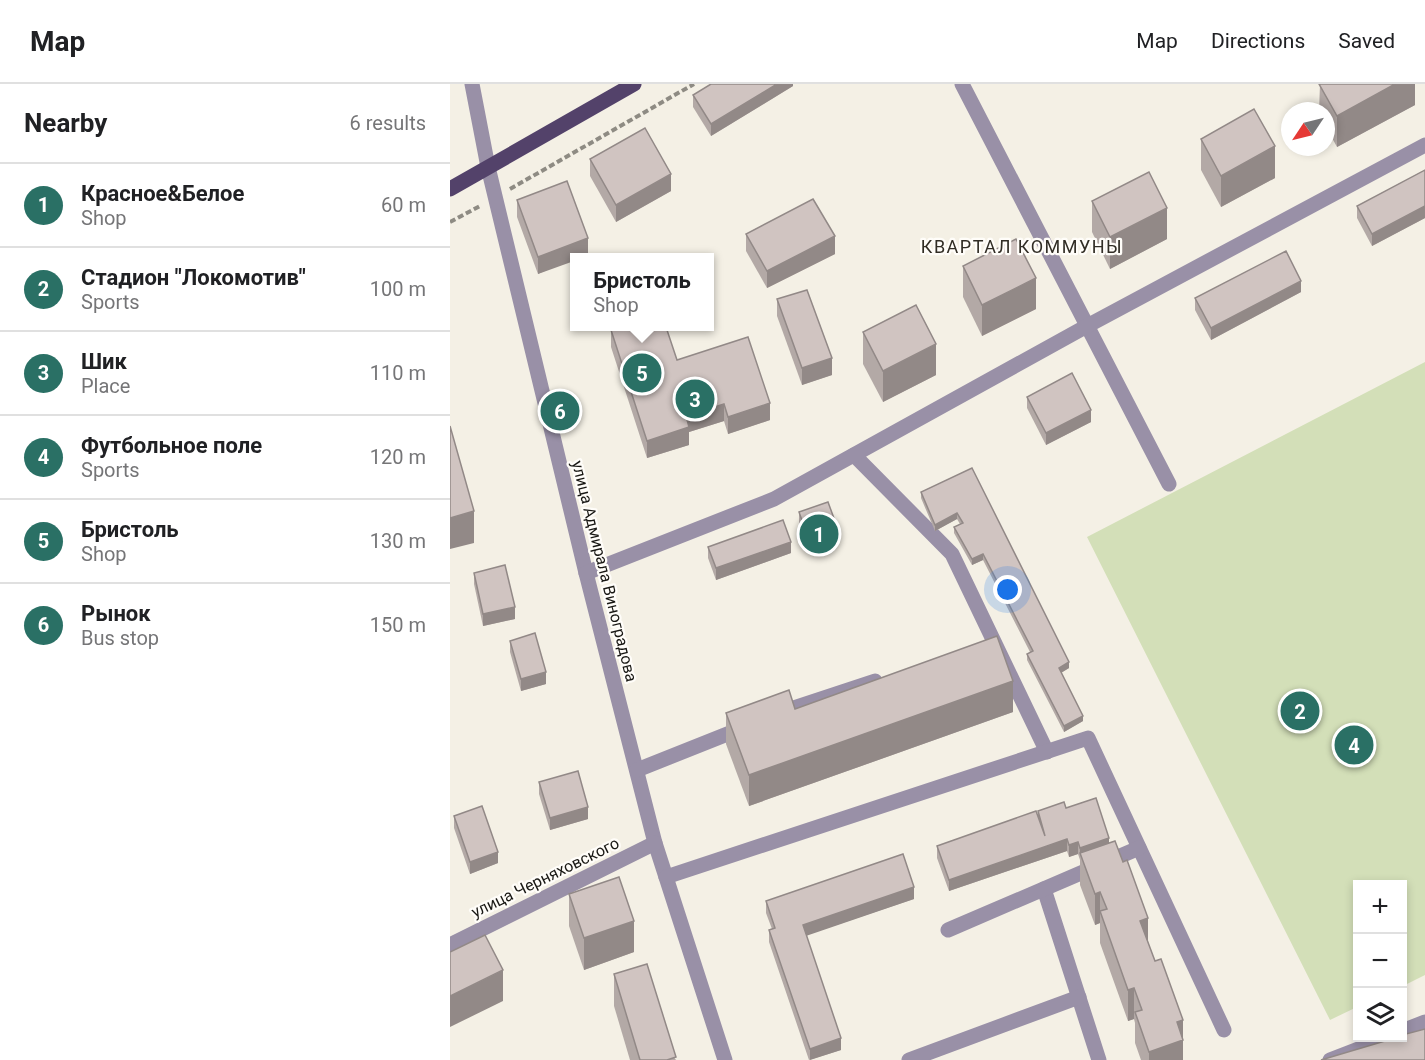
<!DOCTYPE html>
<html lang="en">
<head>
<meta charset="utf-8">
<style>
  body { margin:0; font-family:Roboto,sans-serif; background:#f2f2f2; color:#202124 }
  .controls { position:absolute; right:18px; bottom:18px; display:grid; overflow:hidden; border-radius:0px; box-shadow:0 3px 9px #0003 }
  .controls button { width:54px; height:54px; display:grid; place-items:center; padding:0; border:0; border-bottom:2px solid #e0e0e0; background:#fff; color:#202124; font:30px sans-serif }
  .compass { position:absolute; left:831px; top:18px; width:54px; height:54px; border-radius:50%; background:#fff; box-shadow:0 3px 9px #0003; rotate:235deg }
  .you { position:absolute; left:558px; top:506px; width:21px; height:21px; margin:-15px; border:4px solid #fff; border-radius:50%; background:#1a73e8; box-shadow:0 0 0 9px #1a73e833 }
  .badge { display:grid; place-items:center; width:39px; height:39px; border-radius:50%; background:#2a7065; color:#fff; font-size:20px; font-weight:700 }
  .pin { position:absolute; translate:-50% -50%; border:3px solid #fff; box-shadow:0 2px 6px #0006 }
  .popup { position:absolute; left:120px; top:169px; width:144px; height:78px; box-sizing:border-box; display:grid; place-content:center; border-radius:0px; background:#fff; filter:drop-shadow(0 2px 4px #0005); font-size:20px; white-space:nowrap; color:#757577 }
  .popup b { font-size:22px; color:#202124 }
  .popup::after { content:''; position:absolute; left:50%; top:100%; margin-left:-12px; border:12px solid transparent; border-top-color:#fff }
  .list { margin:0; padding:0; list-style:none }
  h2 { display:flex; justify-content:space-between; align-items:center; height:78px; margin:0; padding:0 24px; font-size:26px }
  h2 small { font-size:20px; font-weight:400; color:#757577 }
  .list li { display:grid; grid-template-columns:39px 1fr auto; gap:18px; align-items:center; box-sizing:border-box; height:84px; padding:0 24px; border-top:2px solid #e0e0e0 }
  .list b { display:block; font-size:22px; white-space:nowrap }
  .list p { margin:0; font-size:20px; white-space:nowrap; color:#757577 }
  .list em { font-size:20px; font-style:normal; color:#757577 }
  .icon { flex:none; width:33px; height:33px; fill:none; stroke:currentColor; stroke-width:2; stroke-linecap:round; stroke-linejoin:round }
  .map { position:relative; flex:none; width:975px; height:976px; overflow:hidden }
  header { display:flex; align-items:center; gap:36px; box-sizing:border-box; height:84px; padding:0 30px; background:#fff; border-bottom:2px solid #e0e0e0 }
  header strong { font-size:28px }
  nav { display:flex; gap:33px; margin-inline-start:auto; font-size:21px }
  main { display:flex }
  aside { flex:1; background:#fff }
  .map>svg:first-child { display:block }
  .green { fill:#d3dfb8 }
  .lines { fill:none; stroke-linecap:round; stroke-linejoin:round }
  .path { stroke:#8e8b83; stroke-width:4; stroke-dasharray:6 3; stroke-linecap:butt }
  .minor { stroke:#9990a7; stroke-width:15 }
  .major { stroke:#53426a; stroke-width:15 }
  .wall { fill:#b3a9a6 }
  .shaded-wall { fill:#928987 }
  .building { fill:#d0c4c1; stroke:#928987; stroke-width:1.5 }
  .labels { text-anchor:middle; stroke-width:4.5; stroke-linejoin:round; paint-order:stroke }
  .street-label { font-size:16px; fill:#181713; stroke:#fffdf9 }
  .neighbourhood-label { font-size:18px; letter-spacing:1.5px; fill:#312d25; stroke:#fffdf9 }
</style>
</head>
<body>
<header>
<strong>Map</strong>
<nav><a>Map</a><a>Directions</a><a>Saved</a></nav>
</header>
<main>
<aside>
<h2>Nearby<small>6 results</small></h2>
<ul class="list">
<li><span class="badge">1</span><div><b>Красное&amp;Белое</b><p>Shop</p></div><em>60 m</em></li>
<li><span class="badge">2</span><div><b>Стадион &quot;Локомотив&quot;</b><p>Sports</p></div><em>100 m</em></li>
<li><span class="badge">3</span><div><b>Шик</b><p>Place</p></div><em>110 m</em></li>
<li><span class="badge">4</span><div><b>Футбольное поле</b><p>Sports</p></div><em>120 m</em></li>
<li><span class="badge">5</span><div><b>Бристоль</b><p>Shop</p></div><em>130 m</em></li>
<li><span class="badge">6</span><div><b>Рынок</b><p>Bus stop</p></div><em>150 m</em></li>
</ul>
</aside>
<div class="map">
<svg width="975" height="976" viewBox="0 0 975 976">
  <rect width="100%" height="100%" fill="#f4f0e5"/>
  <path class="green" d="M975,278V891L953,902L952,800H908L907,923L880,936L637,453Z"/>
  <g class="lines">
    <g class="path">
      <path d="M60,105L244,0"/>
      <path d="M0,138L30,122"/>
    </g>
    <g class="minor">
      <path d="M22,0L38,83L136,489L205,759L275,976"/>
      <path d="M512,0L719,400"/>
      <path d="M404,371L502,470L597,668"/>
      <path d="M136,489L324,415L637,242L975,61"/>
      <path d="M325,630L425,597"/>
      <path d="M187,686L295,643"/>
      <path d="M216,793L638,654L774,946"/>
      <path d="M594,805L649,976"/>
      <path d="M498,846L689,764"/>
      <path d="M0,861L205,759"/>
      <path d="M952,947L975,938"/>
      <path d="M459,976L629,913"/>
      <path d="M880,976L937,954"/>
    </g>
    <path class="major" d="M0,105L184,0"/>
  </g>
  <g class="wall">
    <path d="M343,0V2L261,52L243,23V11Z"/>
    <path d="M870,0H965V21L887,63L876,43V27H869Z"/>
    <path d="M751,55L825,94L771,123L751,86Z"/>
    <path d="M140,75L221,107L166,138L140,92Z"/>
    <path d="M975,86V134L922,162L907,134V122Z"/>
    <path d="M67,116L138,171L133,174H124L88,190L67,133Z"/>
    <path d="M642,117L717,155L660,185L642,148Z"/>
    <path d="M296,150L385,170L317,204L296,167Z"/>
    <path d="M513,182L586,225L532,252L513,213Z"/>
    <path d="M851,208L761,256L745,226V214Z"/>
    <path d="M327,215L382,291L352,301L327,232Z"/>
    <path d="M161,246L227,276L320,336L278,350L274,337L239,348V361L197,374L161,263Z"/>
    <path d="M413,248L486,291L433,318L413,280Z"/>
    <path d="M577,313L641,338L596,361L577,324Z"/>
    <path d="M522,384L619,584L611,589L633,637L614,648L577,576V570L580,568L533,476L522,481L504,449V443L510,440L507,435L485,447L471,414V408Z"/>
    <path d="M349,428L389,460L360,471L349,440Z"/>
    <path d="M258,463L341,469L266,496L258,474Z"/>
    <path d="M24,489L65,535L33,542L24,500Z"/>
    <path d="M60,557L96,600L71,607L60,568Z"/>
    <path d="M345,625L563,628L299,722L276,660V629Z"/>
    <path d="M89,698L138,735L100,746L89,710Z"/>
    <path d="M616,724L659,759L705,877L733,936V976H691L685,959V939L684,935L678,937L650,859V839L645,841L630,801V776L628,770L619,773L617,767L499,807L487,774V762L588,732V727Z"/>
    <path d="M4,732L48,779L20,790L4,744Z"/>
    <path d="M119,810L184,868L134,886L119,842Z"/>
    <path d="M464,815L356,851L391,966L359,976L319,858V846L322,845L316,829V817Z"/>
    <path d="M164,890L226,976H180L164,922Z"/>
  </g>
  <g class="shaded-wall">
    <path d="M327,0H343V2L261,52V40Z"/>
    <path d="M945,0H965V21L887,63V32Z"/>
    <path d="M825,62V94L771,123V92Z"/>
    <path d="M221,90V107L166,138V121Z"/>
    <path d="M975,122V134L922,162V150Z"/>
    <path d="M717,124V155L660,185V153Z"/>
    <path d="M385,152V170L317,204V187Z"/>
    <path d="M138,154V171L133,174H124V177L88,190V173Z"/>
    <path d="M586,194V225L532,252V221Z"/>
    <path d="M851,197V208L761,256V244Z"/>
    <path d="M486,260V291L433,318V287Z"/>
    <path d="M382,274V291L352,301V284Z"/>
    <path d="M320,319V336L278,350V333Z"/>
    <path d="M274,320V337L239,348V361L197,374V357L236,332Z"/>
    <path d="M641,326V338L596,361V349Z"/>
    <path d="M24,427V459L0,465V434Z"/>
    <path d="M507,429V435L485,447V441Z"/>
    <path d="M389,448V460L360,471V459Z"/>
    <path d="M341,458V469L266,496V484Z"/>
    <path d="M533,470V476L522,481V475Z"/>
    <path d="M65,523V535L33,542V530Z"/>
    <path d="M619,578V584L609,590V584Z"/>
    <path d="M96,588V600L71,607V595Z"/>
    <path d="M563,597V628L299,722V691Z"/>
    <path d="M633,632V637L614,648V642Z"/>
    <path d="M138,723V735L100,746V734Z"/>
    <path d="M659,754V766L630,769V776V764Z"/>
    <path d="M617,755V767L499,807V796Z"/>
    <path d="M628,758V770L619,773V761Z"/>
    <path d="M48,768V779L20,790V778Z"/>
    <path d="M464,803V815L353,853V841Z"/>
    <path d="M650,808V839L645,841V810Z"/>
    <path d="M698,834V865L690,837Z"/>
    <path d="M184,837V868L134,886V854Z"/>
    <path d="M53,886V917L0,943V912Z"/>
    <path d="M684,904V935L678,937V906Z"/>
    <path d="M733,936V976H699V968L727,938Z"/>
    <path d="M391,954V966L360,976V965Z"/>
  </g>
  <g class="building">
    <path d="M261,0H327L261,40L243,11Z"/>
    <path d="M869,0H945L887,32Z"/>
    <path d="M804,25L825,62L771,92L751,55Z"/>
    <path d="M195,44L221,90L166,121L140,75Z"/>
    <path d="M975,86V122L922,150L907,122Z"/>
    <path d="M699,88L717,124L660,153L642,117Z"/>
    <path d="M117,97L138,154L88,173L67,116Z"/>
    <path d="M363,115L385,152L317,187L296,150Z"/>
    <path d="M566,155L586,194L532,221L513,182Z"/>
    <path d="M836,167L851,197L761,244L745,214Z"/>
    <path d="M357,206L382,274L352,284L327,215Z"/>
    <path d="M466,221L486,260L433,287L413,248Z"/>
    <path d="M171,243H216L227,276L298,253L320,319L278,333L274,320L236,332L239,343L197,357L161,246Z"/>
    <path d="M622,289L641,326L596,349L577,313Z"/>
    <path d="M0,342L24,427L0,434Z"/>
    <path d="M522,384L619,578L609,584L633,632L614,642L577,570L583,567L533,470L522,475L504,443L513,439L507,429L485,441L471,408Z"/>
    <path d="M378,418L389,448L360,459L349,428Z"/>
    <path d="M333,436L341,458L266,484L258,463Z"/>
    <path d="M55,481L65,523L33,530L24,489Z"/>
    <path d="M85,549L96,588L71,595L60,557Z"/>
    <path d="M547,552L563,597L299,691L276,629L339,606L345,625Z"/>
    <path d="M128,687L138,723L100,734L89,698Z"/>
    <path d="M646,714L659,754L630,764L628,758L619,761L617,755L499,796L487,762L586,727L595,752L588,727L614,718L616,724Z"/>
    <path d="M32,722L48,768L20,778L4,732Z"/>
    <path d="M665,757L673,778L677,776L698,834L690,837L705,877L711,875L733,936L727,938L733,956L699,968L685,928L692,926L684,904L678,906L650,827L657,825L650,808L645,810L630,769Z"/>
    <path d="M453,770L464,803L353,841L391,954L360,965L319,846L325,844L316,817Z"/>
    <path d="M169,793L184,837L134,854L119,810Z"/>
    <path d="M35,851L53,886L0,912V868Z"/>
    <path d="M197,880L226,973L217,976H190L164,890Z"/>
    <path d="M975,945V976H871L945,954H952V951Z"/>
  </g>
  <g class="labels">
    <g class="street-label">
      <text transform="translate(155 487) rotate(76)" y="6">улица Адмирала Виноградова</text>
      <text transform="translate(95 793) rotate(-26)" y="6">улица Черняховского</text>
    </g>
    <g class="neighbourhood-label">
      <text x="572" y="169">КВАРТАЛ КОММУНЫ</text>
    </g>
  </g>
</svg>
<div class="controls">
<button>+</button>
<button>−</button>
<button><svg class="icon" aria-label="layers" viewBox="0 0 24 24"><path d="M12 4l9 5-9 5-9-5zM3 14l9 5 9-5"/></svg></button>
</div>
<svg class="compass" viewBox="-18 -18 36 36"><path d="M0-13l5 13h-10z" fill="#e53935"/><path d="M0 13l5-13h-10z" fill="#757577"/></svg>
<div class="you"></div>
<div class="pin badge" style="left:369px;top:450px">1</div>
<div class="pin badge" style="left:850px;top:627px">2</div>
<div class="pin badge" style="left:245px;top:315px">3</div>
<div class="pin badge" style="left:904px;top:661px">4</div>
<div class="pin badge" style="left:192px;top:289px">5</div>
<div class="popup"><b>Бристоль</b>Shop</div>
<div class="pin badge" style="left:110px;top:327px">6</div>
</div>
</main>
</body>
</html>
